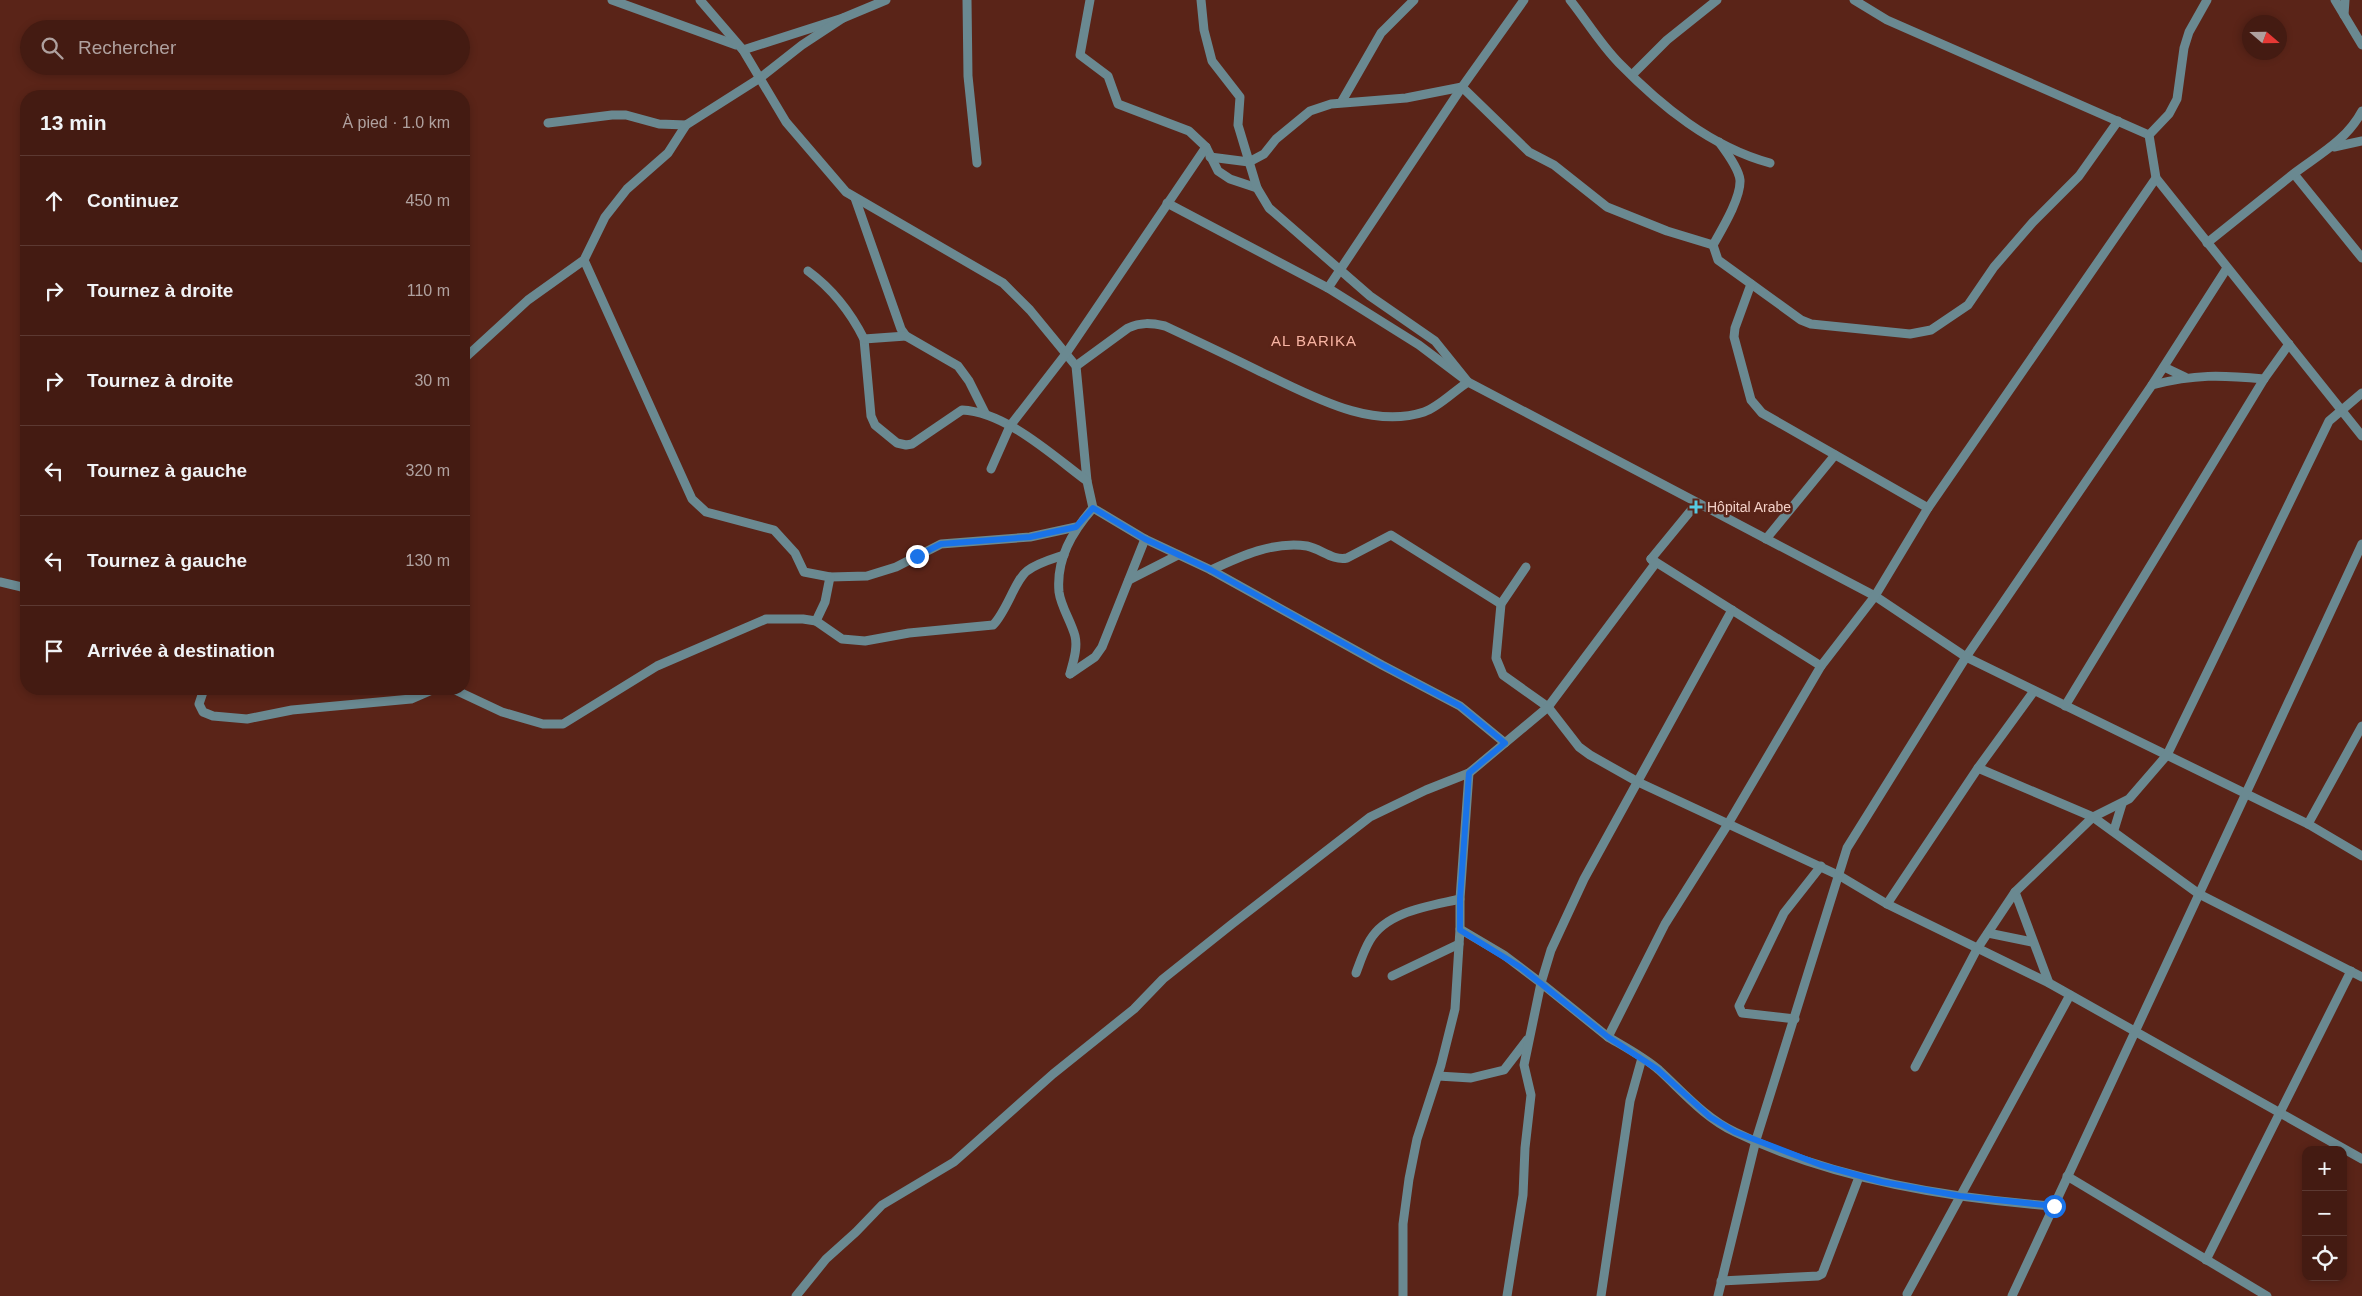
<!DOCTYPE html>
<html lang="fr">
<head>
<meta charset="utf-8">
<style>
  body { margin:0; font-family:Helvetica,sans-serif; background:#4b241b; color:#f1f3f6 }
  .controls { position:absolute; right:15px; bottom:15px; display:grid; overflow:hidden; border-radius:10px; box-shadow:0 2px 8px #0003 }
  .controls button { width:45px; height:45px; display:grid; place-items:center; padding:0; border:0; border-bottom:1px solid #5c3932; background:#441b12; color:#f1f3f6; font:25px sans-serif }
  .compass { position:absolute; left:2242px; top:15px; width:45px; height:45px; border-radius:50%; background:#441b12; box-shadow:0 2px 8px #0003; rotate:110deg }
  .stop { position:absolute; width:15px; height:15px; margin:-11px; border:4px solid #1a73e8; border-radius:50%; background:#fff }
  .stop.end { background:#1a73e8; border-color:#fff; box-shadow:0 1px 5px #0008 }
  .list { margin:0; padding:0; list-style:none }
  h2 { display:flex; justify-content:space-between; align-items:center; height:65px; margin:0; padding:0 20px; font-size:21px }
  h2 small { font-size:16px; font-weight:400; color:#afa19f }
  .list li { display:grid; grid-template-columns:32px 1fr auto; gap:15px; align-items:center; box-sizing:border-box; height:90px; padding:0 20px; border-top:1px solid #5c3932 }
  .list b { display:block; font-size:19px; white-space:nowrap }
  .list em { font-size:16px; font-style:normal; color:#afa19f }
  .icon { flex:none; width:28px; height:28px; fill:none; stroke:currentColor; stroke-width:2; stroke-linecap:round; stroke-linejoin:round }
  .map { position:relative; flex:none; width:2362px; height:1296px; overflow:hidden }
  .search { position:absolute; background:#441b12; box-shadow:0 2px 8px #0003; left:20px; top:20px; width:450px; height:55px; display:flex; align-items:center; gap:12px; box-sizing:border-box; padding:0 18px; border-radius:28px; color:#afa19f; font-size:19px }
  .panel { position:absolute; background:#441b12; box-shadow:0 2px 8px #0003; left:20px; top:90px; width:450px; height:605px; border-radius:20px }
  .map>svg:first-child { display:block }
  .lines { fill:none; stroke-linecap:round; stroke-linejoin:round }
  .street { stroke:#6a8991; stroke-width:9 }
  .route { stroke:#1a73e8; stroke-width:6 }
  .poi-dot { fill:#56c9e1; stroke:#5a2418; stroke-width:2 }
  .labels { text-anchor:middle; stroke-width:5; stroke-linejoin:round; paint-order:stroke }
  .poi-label { font-size:14px; fill:#f3d0c7; stroke:#5a2418; text-anchor:start }
  .neighbourhood-label { font-size:15px; letter-spacing:1px; fill:#f8b4a3; stroke:#5a2418 }
</style>
</head>
<body>
<div class="map">
<svg width="2362" height="1296" viewBox="0 0 2362 1296">
  <rect width="100%" height="100%" fill="#5a2418"/>
  <g class="lines">
    <g class="street">
      <path d="M612,0L736,45"/>
      <path d="M700,0L743,50L786,122L846,192L1003,283L1030,310L1076,366L1087,481L1093,508L1145,539L1211,570L1382,665L1460,706L1505,743"/>
      <path d="M967,0L968,76L977,163"/>
      <path d="M1090,0L1080,55L1108,76L1118,104L1189,131L1206,147L1218,171L1230,179L1257,188"/>
      <path d="M1570,0C1586,20 1601,45 1619,63C1661,106 1711,147 1770,163"/>
      <path d="M1854,0L1887,20L2149,135"/>
      <path d="M2207,0L2189,32L2184,48L2177,99L2169,114L2149,135L2156,178L2362,436"/>
      <path d="M2335,0L2362,45"/>
      <path d="M2344,15L2345,0"/>
      <path d="M743,50L843,18L886,0"/>
      <path d="M1632,75L1667,40L1717,0"/>
      <path d="M1342,101L1381,33L1414,0"/>
      <path d="M548,123L612,115H626L659,124L686,125L760,78L802,45L843,18"/>
      <path d="M1719,142C1725,150 1739,170 1740,180C1741,198 1722,229 1713,245L1718,260L1801,320L1811,324L1910,334L1931,330L1968,305L1994,267L2033,222L2079,176L2118,121"/>
      <path d="M2334,147L2362,141"/>
      <path d="M1210,157L1249,162L1264,154L1276,139L1310,111L1331,104L1406,98L1462,87L1529,152L1554,165L1607,207L1667,231L1713,245"/>
      <path d="M2294,174L2362,258"/>
      <path d="M855,198L901,329L906,336L958,366L969,381L985,413"/>
      <path d="M1167,203L1328,288L1419,345L1468,382L1875,596L1966,657L2308,824L2362,856"/>
      <path d="M2207,243C2236,220 2263,198 2292,175C2318,155 2346,141 2362,111"/>
      <path d="M584,260L692,499L706,512L774,530L795,553L804,572L830,577L867,576L896,567L941,544L1030,537L1076,527"/>
      <path d="M808,271C831,288 851,313 864,339L871,416L875,425L897,443L906,445L912,444L962,410C1006,412 1052,455 1087,481"/>
      <path d="M1751,284L1735,328L1734,337L1751,400L1762,413L1928,508"/>
      <path d="M1328,288L1462,87L1524,0"/>
      <path d="M864,339L906,336"/>
      <path d="M467,356L528,300L584,260L605,217L627,189L668,153L686,125"/>
      <path d="M1076,366L1128,328C1141,322 1151,323 1165,326C1197,341 1229,356 1261,372C1309,394 1369,430 1424,412C1439,407 1454,391 1468,382L1435,341L1370,296L1269,208L1257,188L1238,125L1240,97L1212,61L1204,30L1201,0"/>
      <path d="M2164,367L2185,377"/>
      <path d="M2152,385C2195,374 2221,375 2264,379"/>
      <path d="M991,469L1010,426L1065,355L1206,147"/>
      <path d="M1766,539L1835,455"/>
      <path d="M1651,559L1821,666"/>
      <path d="M1651,559L1697,503"/>
      <path d="M1526,567L1501,604L1496,658L1503,675L1548,707L1579,747L1590,755L1638,782L1840,876L1887,904L2049,983L2362,1159"/>
      <path d="M1211,570C1241,556 1273,541 1307,546C1321,549 1333,561 1347,558L1391,535L1501,604"/>
      <path d="M1129,580L1178,555"/>
      <path d="M0,582L26,588"/>
      <path d="M816,621L842,639L865,641L909,633L993,625C1007,611 1015,580 1027,571C1037,563 1052,559 1064,555"/>
      <path d="M1070,674C1073,662 1078,648 1075,636C1071,621 1061,607 1059,592C1056,559 1072,532 1093,508"/>
      <path d="M1070,674L1095,657L1102,647L1145,539"/>
      <path d="M204,689L199,704L203,712L213,716L247,719L292,710L411,699L434,689"/>
      <path d="M453,689L502,712L543,724H563L657,666L766,619H803L816,621L825,602L830,577"/>
      <path d="M2065,706L2264,379L2289,344"/>
      <path d="M1978,768L2093,817L2199,894L2362,977"/>
      <path d="M2308,824L2362,726"/>
      <path d="M2114,830L2122,804"/>
      <path d="M2015,892L2049,983"/>
      <path d="M1887,904L1978,768L2034,691"/>
      <path d="M1460,929V899L1469,773"/>
      <path d="M1988,933L2032,942"/>
      <path d="M1356,973C1360,962 1364,950 1370,940C1387,911 1430,906 1460,899"/>
      <path d="M1392,976L1459,944"/>
      <path d="M1795,1019L1742,1013L1739,1006L1784,913L1821,866"/>
      <path d="M1608,1037L1541,983L1551,950L1584,879L1732,610"/>
      <path d="M1915,1067L1977,949L2015,892L2093,817L2129,799L2167,755L2329,421L2362,393"/>
      <path d="M1438,1076L1471,1078L1504,1070L1527,1040"/>
      <path d="M2067,1176L2267,1296"/>
      <path d="M2053,1206C1948,1198 1831,1179 1735,1132C1705,1118 1683,1092 1659,1070C1644,1057 1625,1047 1608,1037L1665,924L1728,824L1821,666L1875,596L1928,508L2156,178"/>
      <path d="M2206,1260L2351,971"/>
      <path d="M1721,1281L1818,1276L1822,1274L1859,1177"/>
      <path d="M1907,1294L2070,995"/>
      <path d="M796,1296L826,1259L856,1232L882,1205L954,1162L1053,1074L1134,1009L1163,979L1232,924L1370,817L1426,790L1469,773L1548,707L1655,564L1651,559"/>
      <path d="M1403,1296V1224L1409,1179L1417,1139L1441,1065L1455,1009L1460,929L1504,955L1541,983L1524,1065L1531,1095L1525,1148L1523,1195L1507,1296"/>
      <path d="M1601,1296L1630,1101L1642,1058"/>
      <path d="M1718,1296L1756,1140L1847,848L1966,657L2152,385L2227,268"/>
      <path d="M2012,1296L2362,544"/>
    </g>
  </g>
  <g class="lines">
    <path class="route" d="M917,556L941,544L1030,537L1076,527L1093,508L1145,539L1211,570L1382,665L1460,706L1505,743L1469,773L1460,899V930L1520,967L1608,1037L1657,1069L1710,1117L1735,1132L1821,1165L1882,1182L1960,1196L2054,1206"/>
  </g>
  <path class="poi-dot" d="M1693.5 499.5h5v5h5v5h-5v5h-5v-5h-5v-5h5z"/>
  <g class="labels">
    <g class="poi-label">
      <text x="1707" y="512">Hôpital Arabe</text>
    </g>
    <g class="neighbourhood-label">
      <text x="1314" y="346">AL BARIKA</text>
    </g>
  </g>
</svg>
<div class="controls">
<button>+</button>
<button>−</button>
<button><svg class="icon" aria-label="locate" viewBox="0 0 24 24"><circle cx="12" cy="12" r="6"/><path d="M12 2v4M12 18v4M2 12h4M18 12h4"/></svg></button>
</div>
<svg class="compass" viewBox="-18 -18 36 36"><path d="M0-13l5 13h-10z" fill="#e53935"/><path d="M0 13l5-13h-10z" fill="#afa19f"/></svg>
<div class="stop" style="left:2054px;top:1206px"></div>
<div class="stop end" style="left:917px;top:556px"></div>
<div class="search"><svg class="icon" aria-label="search" viewBox="0 0 24 24"><circle cx="10" cy="10" r="6"/><path d="M15 15l6 6"/></svg>Rechercher</div>
<section class="panel">
<h2>13 min<small>À pied · 1.0 km</small></h2>
<ul class="list">
<li><svg class="icon" aria-label="ahead" viewBox="0 0 24 24"><path d="M12 20V5M6 11l6-6 6 6"/></svg><div><b>Continuez</b></div><em>450 m</em></li>
<li><svg class="icon" aria-label="right" viewBox="0 0 24 24"><path d="M7 20v-9h11M14 6l5 5-5 5"/></svg><div><b>Tournez à droite</b></div><em>110 m</em></li>
<li><svg class="icon" aria-label="right" viewBox="0 0 24 24"><path d="M7 20v-9h11M14 6l5 5-5 5"/></svg><div><b>Tournez à droite</b></div><em>30 m</em></li>
<li><svg class="icon" aria-label="left" viewBox="0 0 24 24"><path d="M17 20v-9H6M10 6l-5 5 5 5"/></svg><div><b>Tournez à gauche</b></div><em>320 m</em></li>
<li><svg class="icon" aria-label="left" viewBox="0 0 24 24"><path d="M17 20v-9H6M10 6l-5 5 5 5"/></svg><div><b>Tournez à gauche</b></div><em>130 m</em></li>
<li><svg class="icon" aria-label="arrive" viewBox="0 0 24 24"><path d="M6 21V4h12l-3 4 3 4H6"/></svg><div><b>Arrivée à destination</b></div></li>
</ul>
</section>
</div>
</body>
</html>
